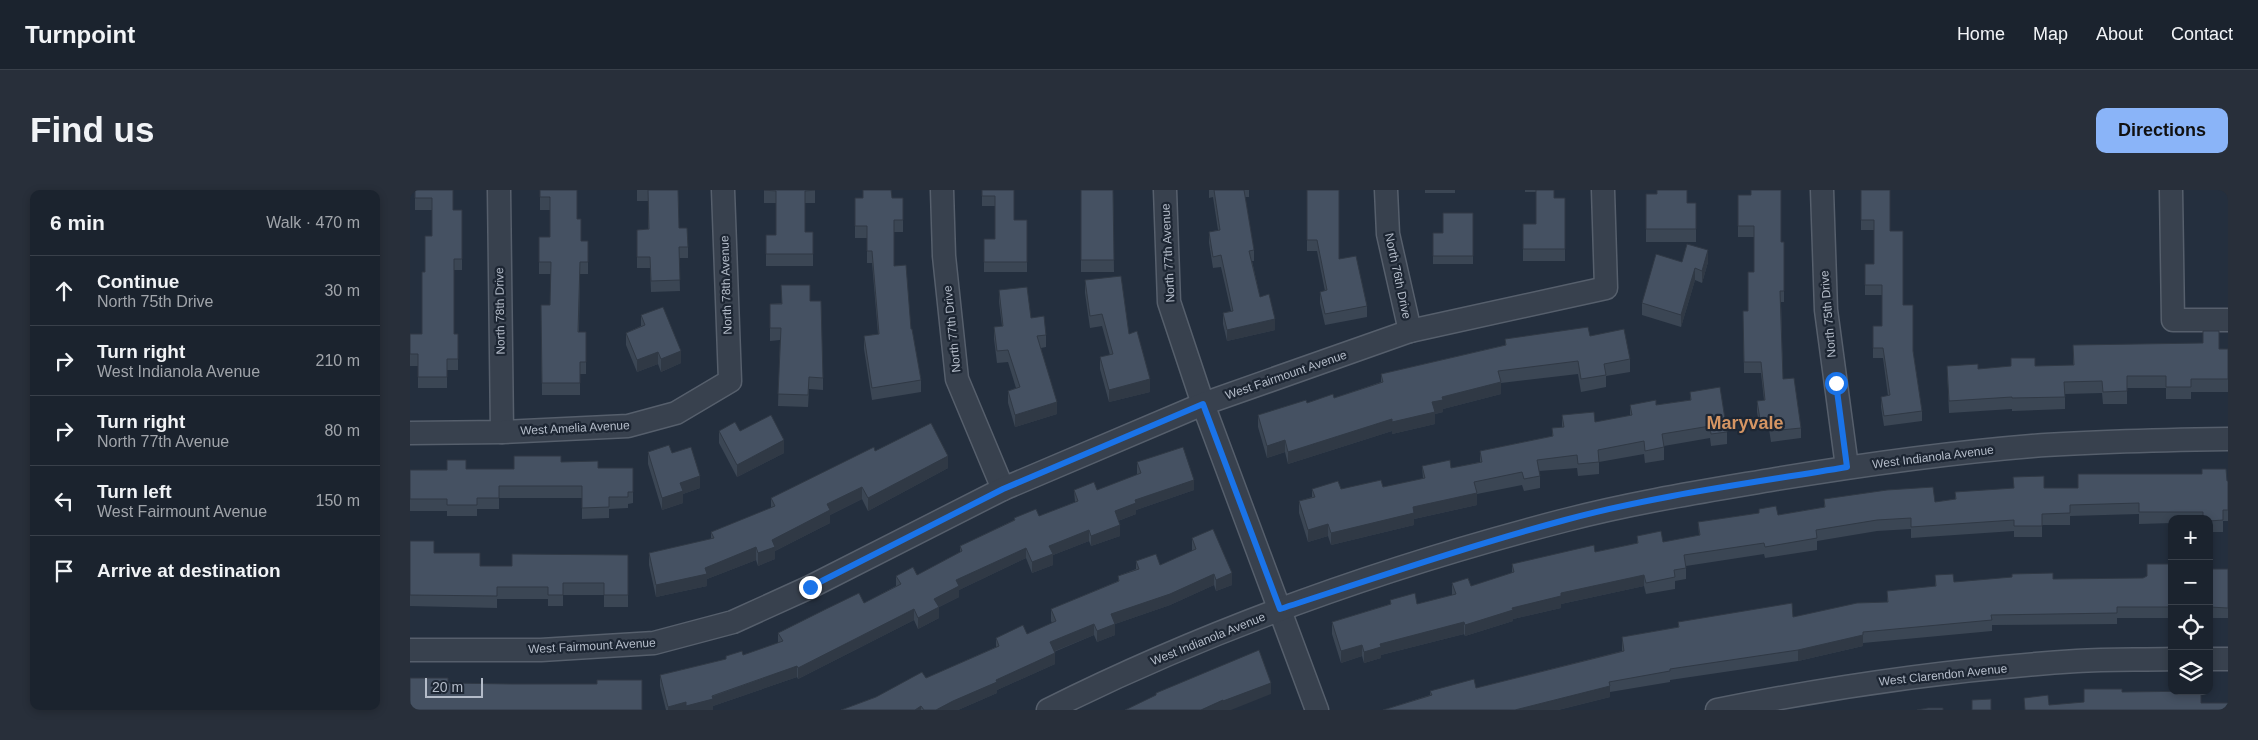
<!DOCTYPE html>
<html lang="en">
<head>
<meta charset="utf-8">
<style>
  body { margin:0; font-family:Helvetica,sans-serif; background:#282f3a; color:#f1f3f6 }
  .controls { position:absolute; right:15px; bottom:15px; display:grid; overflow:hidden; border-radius:10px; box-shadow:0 2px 8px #0003 }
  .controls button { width:45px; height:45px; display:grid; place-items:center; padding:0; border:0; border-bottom:1px solid #39404a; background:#1b232e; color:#f1f3f6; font:25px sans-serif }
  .scale { position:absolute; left:15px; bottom:12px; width:58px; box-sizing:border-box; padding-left:5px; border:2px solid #b4bcc9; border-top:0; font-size:14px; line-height:18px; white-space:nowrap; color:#b4bcc9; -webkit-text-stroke:4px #1d2633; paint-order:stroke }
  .stop { position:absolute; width:15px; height:15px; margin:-11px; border:4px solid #1a73e8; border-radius:50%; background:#fff }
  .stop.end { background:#1a73e8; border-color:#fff; box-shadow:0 1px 5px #0008 }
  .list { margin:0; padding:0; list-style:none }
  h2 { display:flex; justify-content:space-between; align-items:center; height:65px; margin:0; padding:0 20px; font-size:21px }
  h2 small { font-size:16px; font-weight:400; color:#a0a4aa }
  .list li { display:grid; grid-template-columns:32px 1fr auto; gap:15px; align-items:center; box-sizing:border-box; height:70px; padding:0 20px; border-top:1px solid #39404a }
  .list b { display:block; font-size:19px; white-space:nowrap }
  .list p { margin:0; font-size:16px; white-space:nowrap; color:#a0a4aa }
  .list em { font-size:16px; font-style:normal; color:#a0a4aa }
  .icon { flex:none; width:28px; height:28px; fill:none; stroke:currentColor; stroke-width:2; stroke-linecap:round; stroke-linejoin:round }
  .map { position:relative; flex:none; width:1818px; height:520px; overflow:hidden; border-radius:10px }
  header { display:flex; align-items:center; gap:30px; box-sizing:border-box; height:70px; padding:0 25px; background:#1b232e; border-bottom:1px solid #39404a }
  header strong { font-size:24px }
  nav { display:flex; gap:28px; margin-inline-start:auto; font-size:18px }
  .intro { display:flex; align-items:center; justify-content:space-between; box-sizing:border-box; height:120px; padding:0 30px }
  h1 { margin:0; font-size:35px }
  .button { padding:12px 22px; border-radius:10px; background:#8ab4f8; color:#111; font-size:18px; font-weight:700 }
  main { display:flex; gap:30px; padding:0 30px }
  aside { flex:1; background:#1b232e; border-radius:10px; box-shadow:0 2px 8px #0003 }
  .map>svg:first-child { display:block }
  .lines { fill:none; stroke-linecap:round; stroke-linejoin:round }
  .minor-casing { stroke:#565f6c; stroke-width:25 }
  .minor { stroke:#38414e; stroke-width:22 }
  .wall { fill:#3b4654 }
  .shaded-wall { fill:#303945 }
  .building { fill:#455162; stroke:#303945 }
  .route { stroke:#1a73e8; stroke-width:6 }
  .labels { text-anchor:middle; stroke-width:4.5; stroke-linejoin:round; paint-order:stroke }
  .street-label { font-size:12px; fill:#b4bcc9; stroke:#1d2633 }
  .district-label { font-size:18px; font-weight:bold; fill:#d59563; stroke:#1d2633 }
</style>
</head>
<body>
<header>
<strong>Turnpoint</strong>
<nav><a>Home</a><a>Map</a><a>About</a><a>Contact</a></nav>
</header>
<div class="intro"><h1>Find us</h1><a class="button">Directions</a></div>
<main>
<aside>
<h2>6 min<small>Walk · 470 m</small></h2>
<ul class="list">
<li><svg class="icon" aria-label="ahead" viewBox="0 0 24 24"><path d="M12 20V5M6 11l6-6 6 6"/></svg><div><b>Continue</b><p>North 75th Drive</p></div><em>30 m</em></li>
<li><svg class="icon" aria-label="right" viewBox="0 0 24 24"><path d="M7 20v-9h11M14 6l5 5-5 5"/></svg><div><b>Turn right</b><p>West Indianola Avenue</p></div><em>210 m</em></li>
<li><svg class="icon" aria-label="right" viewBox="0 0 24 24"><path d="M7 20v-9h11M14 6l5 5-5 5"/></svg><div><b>Turn right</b><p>North 77th Avenue</p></div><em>80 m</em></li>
<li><svg class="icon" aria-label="left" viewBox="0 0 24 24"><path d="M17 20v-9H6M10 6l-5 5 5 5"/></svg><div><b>Turn left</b><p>West Fairmount Avenue</p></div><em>150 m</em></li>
<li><svg class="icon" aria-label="arrive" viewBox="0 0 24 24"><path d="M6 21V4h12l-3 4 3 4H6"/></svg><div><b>Arrive at destination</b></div></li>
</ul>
</aside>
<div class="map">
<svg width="1818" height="520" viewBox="0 0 1818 520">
  <rect width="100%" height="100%" fill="#242f3e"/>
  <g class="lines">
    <g class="minor-casing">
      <g id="minor">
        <path d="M89,0L92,242"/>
        <path d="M532,0L534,66L547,189L593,299"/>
        <path d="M755,0L759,112L793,214L907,520"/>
        <path d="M976,0L978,44L1000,141"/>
        <path d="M1412,0L1416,120L1437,277"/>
        <path d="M1761,0L1763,130H1818"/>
        <path d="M0,243L92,242L218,236L266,223L320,191L313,0"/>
        <path d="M0,460H131L244,453L323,432L400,397L593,299L793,214L1000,141L1196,98L1193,0"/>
        <path d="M1799,469H1818"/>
        <path d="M638,520C802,438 978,376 1156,330C1225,312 1296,301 1366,289C1451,275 1536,263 1622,256C1687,251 1753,250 1818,249"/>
        <path d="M1307,520C1426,496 1546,479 1667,471C1699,469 1730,470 1762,469"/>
      </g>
    </g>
    <use href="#minor" class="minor"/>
  </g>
  <g class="wall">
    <path d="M5,0H43V20H52V80H44V144H48V180H37V198H8V176H0V144H12L15,82L22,46V20H5Z"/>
    <path d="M130,0L167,29L171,51H178V84H170L169,142H176V184H170V205H132L131,115H140L141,84H129V47H140V20H130Z"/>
    <path d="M227,0H268L269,38L278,57V68H269L270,101L241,102L240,78H227V40L238,39V11H227Z"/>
    <path d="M354,0H405V13H395V42H403V76H356V45H366V13H354Z"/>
    <path d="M572,0H604V30H617V82H574V49H585V16H572Z"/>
    <path d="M671,0H703L704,82H671Z"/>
    <path d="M799,0H839V7H835L844,60V71H842L850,107L865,140L817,151L813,134V123L821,121L811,77L803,78L799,53V42L808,40L803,7L799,8Z"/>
    <path d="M897,0L929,69L957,116V127L915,135L910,113V102L915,101L907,61H897Z"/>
    <rect x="1015" y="0" width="30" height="3"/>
    <path d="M1115,0H1144V8H1155V71H1113V34H1126V2H1115Z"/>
    <path d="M1451,0L1480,41L1493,115L1503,161L1512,221V231L1474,236L1471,217V207L1478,206L1473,168H1463V136H1472V105H1455V74H1464V40H1451Z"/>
    <path d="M1236,4L1277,13H1286V52H1236Z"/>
    <path d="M1328,5L1371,52H1374V112H1371L1373,189L1391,238V248L1361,252L1359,239L1350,240L1347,222V211L1354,210L1351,183H1334L1333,121H1338L1344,82V47H1328Z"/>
    <path d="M445,8H493V42H484V76L501,139L511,190V202L462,210L454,159V146L468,144L462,73H457V48H445Z"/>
    <path d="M1063,23V74H1023V43H1033Z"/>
    <path d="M1272,72H1298L1292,93L1285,90L1271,137L1232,125V113Z"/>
    <path d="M675,90L719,144L740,202L699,212L690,179V167L700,165L692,136L680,138L675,103Z"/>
    <path d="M589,100L621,128L636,145V157L631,158L647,224L605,237L598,213V201L606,198L598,172L587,173L584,149V137L592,136L589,112Z"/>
    <path d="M400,111L413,188V200L399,199L398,217L368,216L370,150L360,151V114Z"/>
    <path d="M231,125L271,173L251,182L248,174L227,182L216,155V143L231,136Z"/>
    <path d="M1180,146L1220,169V182L1196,186V197L1171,202L1168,184L1091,193V204L1033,219V222L1025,224V234L982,244V241L878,274L875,262L857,268L848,237V225L897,213L924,208L971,192V184L1095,155V149Z"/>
    <path d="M1663,155L1818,159V202H1781V209H1756V198H1717V214H1693L1692,203L1655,204V219L1602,221V219L1539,223L1537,176L1568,179L1663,175Z"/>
    <path d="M1280,202L1317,242V254L1301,256L1300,248L1254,256V270L1235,273L1234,264L1189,272V284L1168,286L1167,278L1129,281L1130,286V298L1114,301L1112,295L1067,304V315L1004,329V335L921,355L918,346L898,352L889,323V311L902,307V299H931L973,297L1013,289L1012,276L1041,278L1070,272V261L1142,246V238L1152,237V225L1185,232L1220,226V215H1246L1280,210Z"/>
    <path d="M309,241H330L374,263L327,287L309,253Z"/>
    <path d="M465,261L538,278L458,321L452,309L420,325V333L365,361V369L348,376L346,370L297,389V396L246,407L239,375V363L301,349V342L361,318V308Z"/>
    <path d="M238,262L262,263L290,298L273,304V313L252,320L238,274Z"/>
    <path d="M151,272L188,278H223V313L218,314V318L199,319V328L172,329V308H89V319H67V326H37V321H0V280L104,279Z"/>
    <path d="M727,272L784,300L726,320V324L708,331L710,346L681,356L679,351L643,365V375L622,383L616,368L549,400V407L529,417V428L508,439L504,430L388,489L387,487L303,516V520H256L250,496V485L316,469V466L333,465L368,453V443L454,413L486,396V386L507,385L550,362V356L604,330V328L629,326L665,312L664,300H687L727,285Z"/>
    <path d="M1818,291V331H1813V342H1799V329H1762V333L1729,334V324L1660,326V335H1632V347H1604V341L1501,348V339L1467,341L1407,351V360L1355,368L1354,364L1276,376V389L1265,391V399L1236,404L1234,396L1151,414V418L1103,429V431L1055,446L1054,444L971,465V468L954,473L952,466L931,473L922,444V432L980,414V410L1007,414L1042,405V393L1061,396L1102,383V374L1185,362L1227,353V346L1253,352L1289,345L1288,332L1349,323V319L1368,325L1414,317V309L1525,312L1545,309V302L1634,298H1668Z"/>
    <path d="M782,348L822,395L806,401L804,395L760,415L705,434V445L687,452L684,445L644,462L645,474L587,500V503L548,520H431L516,488L586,457V448L617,444L642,433L641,431V419L708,391V386L726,379V371L750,375L782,361Z"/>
    <path d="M0,363H24L70,376H102L218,365V417H194V405H153V416H138V409H87V418L0,416Z"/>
    <path d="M1762,374V428H1707V434L1582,435V441L1453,453V456L1388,471L1260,490V492L1200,502V507L1148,520H973L1020,505V501L1066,498L1212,461V447L1268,437V432L1383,427L1477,412V401L1525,396V385L1544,392L1733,388Z"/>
    <rect x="1799" y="379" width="19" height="49"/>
  </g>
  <g class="shaded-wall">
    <path d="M1298,60V72L1292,93V81Z"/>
    <path d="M1285,78V90L1271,137V125Z"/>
    <path d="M865,129V140L817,151V140Z"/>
    <path d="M271,161V173L251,182V169Z"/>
    <path d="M248,162V174L227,182V170Z"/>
    <path d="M740,189V202L699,212V200Z"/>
    <path d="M1091,192V204L1033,219V222L1025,224V234L982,244V232L1032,207Z"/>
    <path d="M647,212V224L605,237V225Z"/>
    <path d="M982,229V241L878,274V262Z"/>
    <path d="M374,250V263L327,287V275Z"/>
    <path d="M875,250V262L857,268V256Z"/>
    <path d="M538,266V278L458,321V308Z"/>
    <path d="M290,286V298L273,304V313L252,320V308L270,293Z"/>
    <path d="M784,290V300L726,320V324L705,332V321L725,310Z"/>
    <path d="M452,297V309L420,325V333L365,361V369L348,376V363L362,350L417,314Z"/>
    <path d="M1067,303V315L1004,329V335L921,355V343L1003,317Z"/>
    <path d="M918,334V346L898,352V340Z"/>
    <path d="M710,335V346L681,356V346Z"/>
    <path d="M679,340V351L643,365V375L622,383V372L639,356Z"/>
    <path d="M346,357V370L297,389V396L246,407V395L295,378Z"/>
    <path d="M616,358V368L549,400V407L529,417V428L508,439V428L524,409L546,390Z"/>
    <path d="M822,383V395L806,401V390Z"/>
    <path d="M804,384V395L760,415L705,434V445L687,452V441L701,424Z"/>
    <path d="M1234,385V396L1151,414V418L1103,429V431L1055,446V435L1102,418L1151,403Z"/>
    <path d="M504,419V430L388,489V478Z"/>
    <path d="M1054,432V444L971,465V468L954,473V462L970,454Z"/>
    <path d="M684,434V445L640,463V452Z"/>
    <path d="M1453,445V456L1388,471V460Z"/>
    <path d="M952,455V466L931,473V461Z"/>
    <path d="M645,463V474L587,500V503L548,520H526L543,511L586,490Z"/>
    <path d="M387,476V487L303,516V520H276V516Z"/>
    <path d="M861,493V504L821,520H813V511Z"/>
    <path d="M1200,496V507L1148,520H1105Z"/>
    <path d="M813,510V520H791Z"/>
    <path d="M276,512V520H258V517Z"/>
    <path d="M511,516V520H505Z"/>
  </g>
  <g class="building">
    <path d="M5,0H43V20H52V69H44V144H48V169H37V187H8V164H0V144H12V82H15V46H22V8H5Z"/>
    <path d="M130,0H167V29H171V51H178V72H170L168,142H176V172H170V193H132L131,115H140L141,72H129V47H140V7H130Z"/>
    <path d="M238,0H268L269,38H277L278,57H269L270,90L241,91L240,67H227V40L239,39Z"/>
    <path d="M354,0H405L395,1V42H403V64H356V45H366V1Z"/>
    <path d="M453,0H481L482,8H493V30H484V76L496,75L501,139H502L511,190L462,198L454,146L469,144L462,61H457V36H445V8H453Z"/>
    <path d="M572,0H604V30H617V72H574V49H585V6H572Z"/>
    <path d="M671,0H703L704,70H671Z"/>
    <path d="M804,0H834L844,60L839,61L850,107L859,104L865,129L817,140L813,123L823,121L811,65L803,67L799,42L810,40Z"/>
    <path d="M897,0H929V69L946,66L957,116L915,124L910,102L917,100L907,50H897Z"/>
    <path d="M1126,0H1144V8H1155V59H1113V34H1126Z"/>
    <path d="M1247,0H1277V13H1286V39H1236V4H1247Z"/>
    <path d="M1341,0H1371V52H1374V101H1370L1373,189L1384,188L1391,238L1361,241L1359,228L1350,229L1347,211L1355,210L1351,172H1334L1333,121H1338V82H1344V36H1328V5H1341Z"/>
    <path d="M1451,0H1480V41H1493V115H1503V161L1512,221L1474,226L1471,207L1480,205L1473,158H1463V136H1472V95H1455V74H1464V30H1451Z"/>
    <path d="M1033,23H1063V66H1023V43H1033Z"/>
    <path d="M1277,54L1298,60L1292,81L1285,78L1271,125L1232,113L1246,64L1272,72Z"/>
    <path d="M711,86L719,144L727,141L740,189L699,200L690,167L703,164L692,124L680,126L675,90Z"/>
    <path d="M371,95H400V111H411L413,188L399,187L398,205L368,204L371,138H360V114H372Z"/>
    <path d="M617,97L621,128L634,126L636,145L627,146L647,212L605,225L598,201L610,197L598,160L587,161L584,137L593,136L589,100Z"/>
    <path d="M253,117L271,161L251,169L248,162L227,170L216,143L235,135L231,125Z"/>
    <path d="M1178,137L1180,146L1214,139L1220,169L1194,174L1196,185L1171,189L1168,171L1088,181L1091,192L1032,207L1033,210L1022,212L1025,222L982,232V229L878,262L875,250L857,256L848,225L896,210L897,213L923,204L924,208L973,192L971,184L1096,155L1095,149Z"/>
    <path d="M1793,141H1809V159H1818V189H1781V197H1756V186H1717V201L1693,202L1692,191L1654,192L1655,207L1602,208V207L1539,211L1537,176L1568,174V179L1601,176V168H1625V176L1664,175L1663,155L1793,153Z"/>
    <path d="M1310,197L1317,242L1301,244L1300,236L1252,244L1254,257L1235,261L1234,251L1188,260L1189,272L1168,274L1167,265L1127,270L1130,286L1114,289L1112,282L1064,292L1067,303L1003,317L1004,323L921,343L918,334L898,340L889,311L905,307L902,299L928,291L931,299L971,290L973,297L1015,288L1012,276L1040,270L1041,278L1072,272L1070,261L1143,246L1142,238L1154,237L1152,225L1184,222L1185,232L1222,225L1220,215L1246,210V215L1281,210L1280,202Z"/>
    <path d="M361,225L374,250L327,275L309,241L325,232L330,241Z"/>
    <path d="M521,233L538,266L458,308L452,297L417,314L420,320L362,350L365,357L348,363L346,357L295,378L297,384L246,395L239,363L304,348L301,342L365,316L361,308L464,257L465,261Z"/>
    <path d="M259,255L262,263L281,257L290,286L270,293L273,301L252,308L238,262Z"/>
    <path d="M773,257L784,290L725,310L726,313L705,321L710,335L681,346L679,340L639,356L643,364L622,372L616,358L546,390L549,396L524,409L529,417L508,428L504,419L388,478L387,476L302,506L303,509L276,516V512L258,517L250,485L316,469V466L332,461L333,465L373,451L368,443L416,419L449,403L454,413L491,394L486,386L503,377L507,385L552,361L550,356L605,330L604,328L626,319L629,326L668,311L664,300L684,292L687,300L731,283L727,272Z"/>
    <path d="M104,266H151V272L188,271V278H223V302H218V307H199V317L172,318V296H89V308H67V315H37V309H0V280H37V270H56V279H104Z"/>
    <path d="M1792,279H1816L1817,291H1818V320H1813V330L1799,331V329H1793V322H1729V313L1660,315V323L1632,324V336H1604V330L1501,337V328L1467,330L1406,340L1407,348L1355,357L1354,353L1274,365L1276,378L1264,380L1265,387L1236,393L1234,385L1151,403V406L1102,418L1103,420L1055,435L1054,432L970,454L971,457L954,462L952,455L931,461L922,432L981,414L980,410L1005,403L1007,414L1046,404L1042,393L1058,388L1061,396L1104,382L1102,374L1184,355L1185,362L1228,353L1227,346L1251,341L1253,352L1290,345L1288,332L1349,323V319L1366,316L1368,325L1415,317L1414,309L1477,300L1523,297L1525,312L1546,309L1545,302L1604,298L1603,287L1634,286V298H1668V284H1792Z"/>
    <path d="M803,339L822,383L806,390L804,384L760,404L701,424L705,434L687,441L684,434L640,452L645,463L586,490L587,492L543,511L526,520H514L511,516L505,520H431L466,507L512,482L516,488L589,456L586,448L613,435L617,444L646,431L641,419L709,391L708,386L729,379L726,371L746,364L750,375L786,359L782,348Z"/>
    <path d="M0,351H24V363H70V376H102V364L218,365V405H194V393H153V405H138V397H87V406L0,405Z"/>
    <path d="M1737,374H1762V417H1707V423L1581,425L1582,430L1453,442V445L1388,460L1260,479V481L1199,492L1200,496L1105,520H973L1022,505L1020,501L1064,489L1066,498L1214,461L1212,447L1269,437L1268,432L1382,413L1383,427L1447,413L1478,412L1477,401L1526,396L1525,385L1543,384L1544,392L1602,387V384L1643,383V389L1733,388L1737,386Z"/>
    <path d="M1799,379H1818V418L1799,417Z"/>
    <path d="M849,460L861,493L813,511V510L791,520H715L746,505V503Z"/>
    <path d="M0,488H38V493L102,494H187V490H232V520H0Z"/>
    <path d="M1674,499H1712V502L1791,501V513H1818V520H1615L1614,508L1638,505L1639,515L1674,512Z"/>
    <path d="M1581,509V520H1562V510Z"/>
    <path d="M1518,518H1533V520H1507Z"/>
  </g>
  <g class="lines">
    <path class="route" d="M400,397L593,299L793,214L870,419C965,388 1059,356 1155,330C1247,305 1343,293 1437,277L1426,193"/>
  </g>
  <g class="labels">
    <g class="street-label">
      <text transform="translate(758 63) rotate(-93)" y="4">North 77th Avenue</text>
      <text transform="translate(988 86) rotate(78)" y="4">North 76th Drive</text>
      <text transform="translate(316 95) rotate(-92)" y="4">North 78th Avenue</text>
      <text transform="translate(90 121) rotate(-91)" y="4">North 78th Drive</text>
      <text transform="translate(1418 124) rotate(-95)" y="4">North 75th Drive</text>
      <text transform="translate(542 139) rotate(-96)" y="4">North 77th Drive</text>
      <text transform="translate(876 185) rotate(-19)" y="4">West Fairmount Avenue</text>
      <text transform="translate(165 238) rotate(-3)" y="4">West Amelia Avenue</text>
      <text transform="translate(1523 267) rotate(-7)" y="4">West Indianola Avenue</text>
      <text transform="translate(798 449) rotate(-22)" y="4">West Indianola Avenue</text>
      <text transform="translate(182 456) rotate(-3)" y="4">West Fairmount Avenue</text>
      <text transform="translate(1533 485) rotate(-6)" y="4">West Clarendon Avenue</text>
    </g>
    <g class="district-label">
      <text x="1335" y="239">Maryvale</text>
    </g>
  </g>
</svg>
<div class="controls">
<button>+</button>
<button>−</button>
<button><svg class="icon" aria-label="locate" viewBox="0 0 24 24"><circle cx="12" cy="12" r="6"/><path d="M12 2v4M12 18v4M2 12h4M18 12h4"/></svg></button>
<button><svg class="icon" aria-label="layers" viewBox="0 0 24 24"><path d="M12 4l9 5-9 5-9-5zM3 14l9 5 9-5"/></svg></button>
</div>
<div class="scale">20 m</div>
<div class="stop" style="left:1426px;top:193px"></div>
<div class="stop end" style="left:400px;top:397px"></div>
</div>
</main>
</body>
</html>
